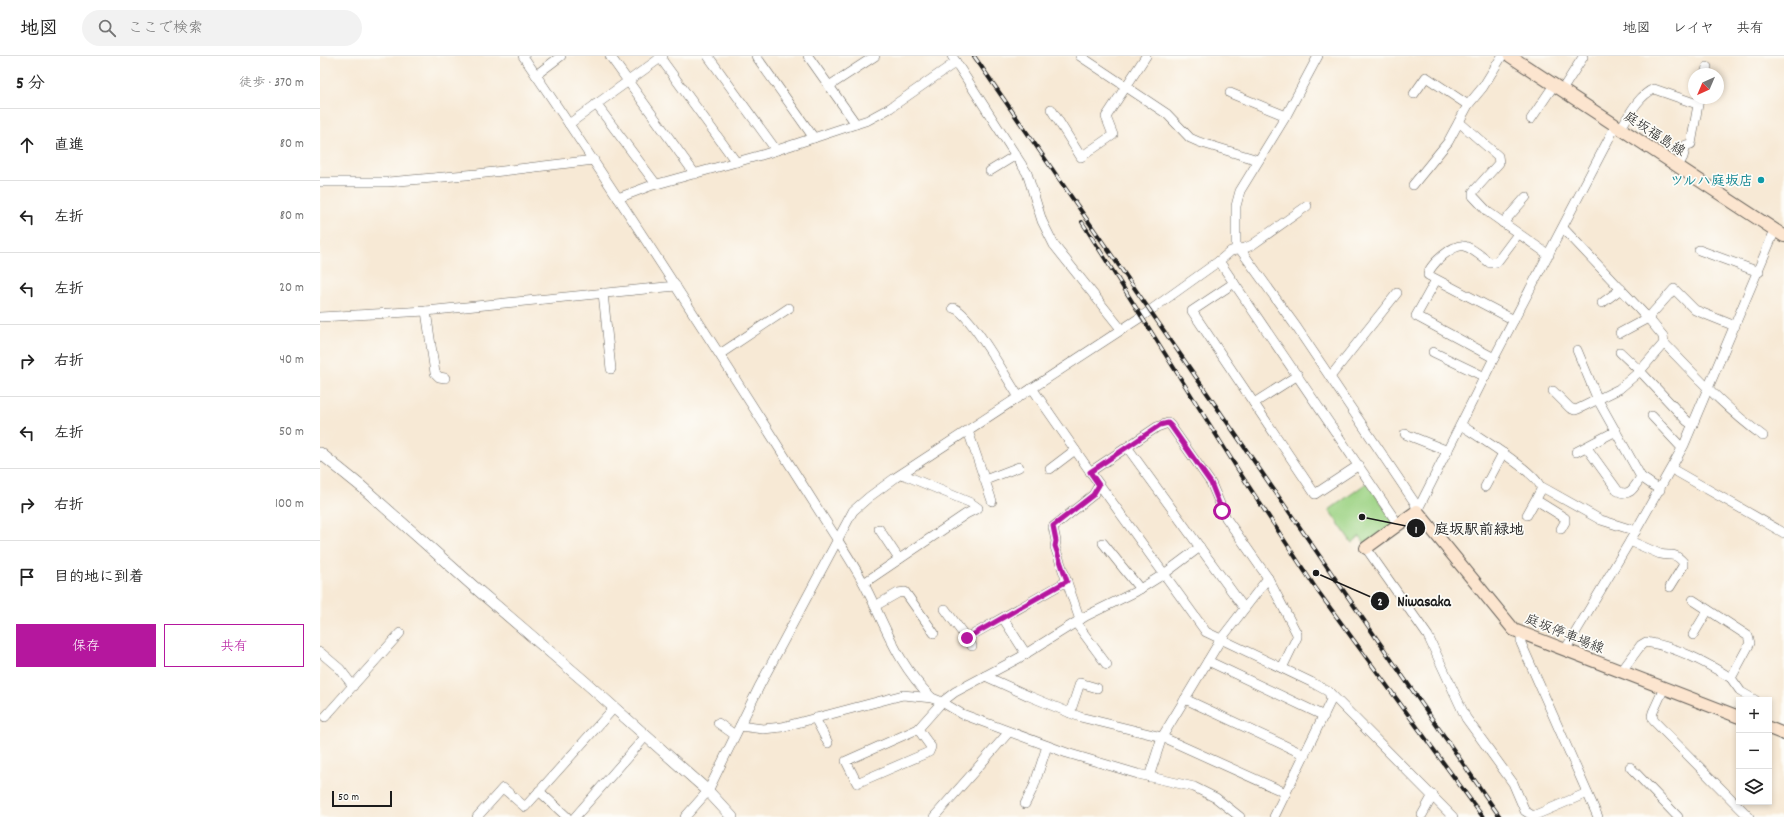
<!DOCTYPE html>
<html lang="ja">
<head>
<meta charset="utf-8">
<style>
  body { margin:0; font-family:Dekko,"Klee One",sans-serif; background:#f2f2f2; color:#222 }
  .controls { position:absolute; right:12px; bottom:12px; display:grid; overflow:hidden; border-radius:0px; box-shadow:0 2px 6px #0003 }
  .controls button { width:36px; height:36px; display:grid; place-items:center; padding:0; border:0; border-bottom:1px solid #e0e0e0; background:#fff; color:#222; font:20px sans-serif }
  .compass { position:absolute; left:1368px; top:12px; width:36px; height:36px; border-radius:50%; background:#fff; box-shadow:0 2px 6px #0003; rotate:224deg }
  .scale { position:absolute; left:12px; bottom:10px; width:60px; box-sizing:border-box; padding-left:4px; border:2px solid #1c1c1c; border-top:0; font-size:11px; line-height:14px; white-space:nowrap; color:#1c1c1c; -webkit-text-stroke:3px #fdfcf7; paint-order:stroke }
  .stop { position:absolute; width:12px; height:12px; margin:-9px; border:3px solid #b5179e; border-radius:50%; background:#fff }
  .stop.end { background:#b5179e; border-color:#fff; box-shadow:0 1px 4px #0008 }
  .list { margin:0; padding:0; list-style:none }
  h2 { display:flex; justify-content:space-between; align-items:center; height:52px; margin:0; padding:0 16px; font-size:17px }
  h2 small { font-size:13px; font-weight:400; color:#767676 }
  .list li { display:grid; grid-template-columns:26px 1fr auto; gap:12px; align-items:center; box-sizing:border-box; height:72px; padding:0 16px; border-top:1px solid #e0e0e0 }
  .list b { display:block; font-size:15px; white-space:nowrap }
  .list em { font-size:13px; font-style:normal; color:#767676 }
  .actions { display:flex; gap:8px; padding:12px 16px }
  .actions a { flex:1; padding:9px 0; border:1px solid #b5179e; border-radius:0px; text-align:center; font-size:14px; color:#b5179e }
  .actions .main { background:#b5179e; color:#fff }
  .icon { flex:none; width:22px; height:22px; fill:none; stroke:currentColor; stroke-width:2; stroke-linecap:round; stroke-linejoin:round }
  .map { position:relative; flex:none; width:1464px; height:761px; overflow:hidden }
  header { display:flex; align-items:center; gap:24px; box-sizing:border-box; height:56px; padding:0 20px; background:#fff; border-bottom:1px solid #e0e0e0 }
  header strong { font-size:19px }
  nav { display:flex; gap:22px; margin-inline-start:auto; font-size:14px }
  .search { width:280px; height:36px; background:#f2f2f2; display:flex; align-items:center; gap:10px; box-sizing:border-box; padding:0 14px; border-radius:22px; color:#767676; font-size:15px }
  main { display:flex }
  aside { flex:1; background:#fff }
  .map>svg:first-child { display:block }
  .green { fill:#9dd384; stroke:#5c7850 }
  .lines { fill:none; stroke-linecap:round; stroke-linejoin:round }
  .minor-casing { stroke:#69645d; stroke-width:10 }
  .tertiary-casing { stroke:#69645d; stroke-width:12 }
  .secondary-casing { stroke:#69645d; stroke-width:14 }
  .minor { stroke:#fff; stroke-width:9 }
  .tertiary { stroke:#fff; stroke-width:11 }
  .secondary { stroke:#fce5cf; stroke-width:12 }
  .rail-casing { stroke:#1c1c1c; stroke-width:4 }
  .rail { stroke:#fdfcf7; stroke-width:2.5; stroke-dasharray:8; stroke-linecap:butt }
  .route { stroke:#b5179e; stroke-width:5 }
  .culture-dot { fill:#0f9aa8; stroke:#fdfcf7; stroke-width:1.5 }
  .labels { text-anchor:middle; stroke-width:3.5; stroke-linejoin:round; paint-order:stroke }
  .street-label { font-size:14px; fill:#1c1c1c; stroke:#fdfcf7 }
  .culture-label { font-size:14px; font-weight:bold; fill:#0d838f; stroke:#fdfcf7; text-anchor:end }
  .leader { fill:none; stroke:#1c1c1c; stroke-width:1.5 }
  .callout-dot { fill:#1c1c1c; stroke:#fdfcf7; stroke-width:1.5 }
  .mark-label { font-size:12px; text-anchor:middle; font-weight:bold; fill:#fff }
  .callout-label { font-size:15px; text-anchor:middle; font-weight:bold; fill:#1c1c1c; stroke:#fdfcf7; stroke-width:3.5; stroke-linejoin:round; paint-order:stroke }
</style>
</head>
<body>
<header>
<strong>地図</strong>
<div class="search"><svg class="icon" aria-label="search" viewBox="0 0 24 24"><circle cx="10" cy="10" r="6"/><path d="M15 15l6 6"/></svg>ここで検索</div>
<nav><a>地図</a><a>レイヤ</a><a>共有</a></nav>
</header>
<main>
<aside>
<h2>5 分<small>徒歩 · 370 m</small></h2>
<ul class="list">
<li><svg class="icon" aria-label="ahead" viewBox="0 0 24 24"><path d="M12 20V5M6 11l6-6 6 6"/></svg><div><b>直進</b></div><em>80 m</em></li>
<li><svg class="icon" aria-label="left" viewBox="0 0 24 24"><path d="M17 20v-9H6M10 6l-5 5 5 5"/></svg><div><b>左折</b></div><em>80 m</em></li>
<li><svg class="icon" aria-label="left" viewBox="0 0 24 24"><path d="M17 20v-9H6M10 6l-5 5 5 5"/></svg><div><b>左折</b></div><em>20 m</em></li>
<li><svg class="icon" aria-label="right" viewBox="0 0 24 24"><path d="M7 20v-9h11M14 6l5 5-5 5"/></svg><div><b>右折</b></div><em>40 m</em></li>
<li><svg class="icon" aria-label="left" viewBox="0 0 24 24"><path d="M17 20v-9H6M10 6l-5 5 5 5"/></svg><div><b>左折</b></div><em>50 m</em></li>
<li><svg class="icon" aria-label="right" viewBox="0 0 24 24"><path d="M7 20v-9h11M14 6l5 5-5 5"/></svg><div><b>右折</b></div><em>100 m</em></li>
<li><svg class="icon" aria-label="arrive" viewBox="0 0 24 24"><path d="M6 21V4h12l-3 4 3 4H6"/></svg><div><b>目的地に到着</b></div></li>
</ul>
<div class="actions"><a class="main">保存</a><a>共有</a></div>
</aside>
<div class="map">
<svg width="1464" height="761" viewBox="0 0 1464 761">
  <rect width="100%" height="100%" fill="#fdfcf7"/>
  <filter id="ink" filterUnits="userSpaceOnUse"><feTurbulence type="fractalNoise" baseFrequency=".025" numOctaves="2"/><feDisplacementMap in="SourceGraphic" scale="8" xChannelSelector="R" yChannelSelector="G"/><feConvolveMatrix kernelMatrix="1 2 1 2 8 2 1 2 1" color-interpolation-filters="sRGB"/></filter>
  <filter id="wash" filterUnits="userSpaceOnUse"><feTurbulence type="fractalNoise" baseFrequency=".012" numOctaves="4" result="noise"/><feDisplacementMap in="SourceGraphic" scale="16" xChannelSelector="R" yChannelSelector="G"/><feGaussianBlur stdDeviation="0.9" result="paint"/><feColorMatrix in="noise" values="0 0 0 0 0 0 0 0 0 0 0 0 0 0 0 0 0 1.4 0 .05"/><feComposite in="paint" operator="in"/></filter>
  <g filter="url(#wash)">
    <rect width="100%" height="100%" fill="#f7e9d5"/>
    <path class="green" d="M1048,426L1075,468L1046,489L1040,480L1032,487L1009,454Z"/>
  </g>
  <g filter="url(#ink)">
    <g class="lines">
      <g class="minor-casing">
        <g id="minor">
          <path d="M203,0C308,154 408,311 508,469C520,488 533,507 544,528C566,570 576,607 612,642"/>
          <path d="M290,0L375,118"/>
          <path d="M339,0L416,106"/>
          <path d="M388,0L456,94"/>
          <path d="M436,0L494,82"/>
          <path d="M488,0L536,68"/>
          <path d="M632,0L707,117L722,165L734,189L801,273"/>
          <path d="M760,0L847,58L870,82L879,86L938,104"/>
          <path d="M1385,18L1387,11"/>
          <path d="M216,19L241,0"/>
          <path d="M509,30L555,0"/>
          <path d="M1242,34L1263,1"/>
          <path d="M910,37L966,60"/>
          <path d="M1094,38L1106,21L1148,49"/>
          <path d="M276,48L336,128"/>
          <path d="M731,53L761,101L793,79L786,61L826,0"/>
          <path d="M1211,63L1234,29"/>
          <path d="M1139,66L1178,100L1179,107L1153,136V140L1168,156L1229,199"/>
          <path d="M249,68L343,0"/>
          <path d="M1301,72C1309,59 1319,39 1334,33L1377,48"/>
          <path d="M1358,110L1363,101L1366,89L1371,88L1379,43"/>
          <path d="M670,115L696,99"/>
          <path d="M0,126H68L157,118L274,104"/>
          <path d="M1093,129L1128,86L1148,49L1163,31L1182,0"/>
          <path d="M298,142L330,130L445,98L548,64L570,52L636,6"/>
          <path d="M1183,167L1206,141"/>
          <path d="M1243,172L1328,262L1343,280L1344,287"/>
          <path d="M920,193L977,272L1095,447L1097,455"/>
          <path d="M916,194V150L920,135L966,60L998,0"/>
          <path d="M1379,194L1439,216"/>
          <path d="M899,205L911,195L925,192L932,189L987,150"/>
          <path d="M1116,224L1096,260L1174,302"/>
          <path d="M914,227L872,255L995,438L1039,409"/>
          <path d="M283,237L291,313"/>
          <path d="M1282,247L1301,233"/>
          <path d="M633,252C649,254 688,325 699,341"/>
          <path d="M106,255L115,317L119,321L125,322"/>
          <path d="M0,261L106,255L356,230"/>
          <path d="M1194,264L1108,219C1109,209 1134,187 1144,190C1153,192 1163,202 1170,207L1177,206L1198,178"/>
          <path d="M1300,277L1328,262L1354,233L1375,254L1415,270"/>
          <path d="M1257,294L1278,344L1321,421L1340,434"/>
          <path d="M1113,296L1165,321"/>
          <path d="M1300,296L1320,315L1367,365L1373,369"/>
          <path d="M400,298L469,252"/>
          <path d="M1010,321L1077,237"/>
          <path d="M712,332L774,421L886,576L991,626L1009,636L1011,644L954,761"/>
          <path d="M1233,335L1250,352L1255,354L1258,353L1299,333L1320,315L1344,287C1376,320 1406,353 1443,380"/>
          <path d="M934,347L978,319"/>
          <path d="M1332,360L1362,392"/>
          <path d="M1141,369C1154,378 1223,420 1221,434L1207,459"/>
          <path d="M648,375L672,445"/>
          <path d="M1085,378L1128,395"/>
          <path d="M807,391L924,552"/>
          <path d="M1267,392L1298,435C1310,442 1315,430 1321,421"/>
          <path d="M1256,396L1296,375"/>
          <path d="M730,413L755,394"/>
          <path d="M1352,413L1464,477"/>
          <path d="M770,416L837,371L848,367L851,370L891,427L906,462L948,522L977,578V581L962,612"/>
          <path d="M665,424L699,411"/>
          <path d="M1165,431L1183,397"/>
          <path d="M1222,431L1281,464L1316,475"/>
          <path d="M1216,444L1245,462V466L1241,473"/>
          <path d="M1097,455L1174,302L1296,69"/>
          <path d="M559,473L579,503"/>
          <path d="M1310,485L1340,498C1352,501 1353,495 1363,506V510L1350,531"/>
          <path d="M783,487L820,533"/>
          <path d="M1046,492L1108,580L1146,662L1193,727L1205,755L1213,760L1267,737"/>
          <path d="M544,527L646,458L658,452L651,447L582,418"/>
          <path d="M1373,544L1428,580L1430,587L1411,622L1421,636L1435,644"/>
          <path d="M555,550L578,537L585,536L614,577"/>
          <path d="M625,553L652,590"/>
          <path d="M683,562L706,598"/>
          <path d="M760,564L735,491L736,485L733,471L773,439L779,429"/>
          <path d="M756,567L787,609"/>
          <path d="M1201,578V587L1278,761"/>
          <path d="M1373,579L1388,554"/>
          <path d="M647,582L747,525"/>
          <path d="M1245,594L1310,485L1364,389L1455,174"/>
          <path d="M0,596L20,613L33,630"/>
          <path d="M888,605L1004,660"/>
          <path d="M1301,616L1321,589L1326,586C1357,591 1385,606 1411,622"/>
          <path d="M665,620L709,640L760,661L842,681L966,737"/>
          <path d="M1344,632L1333,656L1332,660L1334,665L1429,761"/>
          <path d="M1009,636L1133,761"/>
          <path d="M865,643L985,699"/>
          <path d="M750,657L760,627L777,632"/>
          <path d="M5,661L80,577"/>
          <path d="M495,662L508,687"/>
          <path d="M398,667L415,679"/>
          <path d="M420,670L443,673L462,671L583,639L612,642L622,646L642,658L747,697L818,718L874,731L896,742L920,761"/>
          <path d="M598,673L611,691L609,696L537,727L526,705L598,673L622,646L635,636L699,602L766,560L815,536L844,518L880,491"/>
          <path d="M1310,711L1358,761"/>
          <path d="M829,721L842,681L865,643L901,583L948,522"/>
          <path d="M219,735L247,761"/>
          <path d="M705,748L714,730L727,690"/>
          <path d="M1102,759L1113,739"/>
          <path d="M157,761L183,732L205,751L294,652"/>
          <path d="M255,761L326,680"/>
          <path d="M365,761L388,735L440,629L533,455L549,441L575,422L821,261L899,205L1078,468"/>
          <path d="M614,761L689,676"/>
        </g>
      </g>
      <g class="tertiary-casing">
        <path id="tertiary" d="M0,397L42,431L152,529L264,625L388,735L412,761"/>
      </g>
      <g class="secondary-casing">
        <g id="secondary">
          <path d="M1190,0L1464,180"/>
          <path d="M1046,492L1097,455L1194,574L1419,661"/>
          <path d="M1449,672L1464,678"/>
        </g>
      </g>
      <use href="#minor" class="minor"/>
      <use href="#tertiary" class="tertiary"/>
      <use href="#secondary" class="secondary"/>
      <g class="rail-casing">
        <g id="rail">
          <path d="M654,0L1180,761"/>
          <path d="M762,166L922,420L997,534L1163,761"/>
        </g>
      </g>
      <use href="#rail" class="rail"/>
    </g>
  </g>
  <g class="lines" filter="url(#ink)">
    <path class="route" d="M647,582L747,525L735,490L736,485L733,470L773,439L779,429L770,416L840,369L848,367L851,370L891,427L902,455"/>
  </g>
  <circle class="culture-dot" cx="1441" cy="124" r="4"/>
  <g class="labels">
    <g class="street-label">
      <text transform="translate(1335 77) rotate(33)" y="5">庭坂福島線</text>
      <text transform="translate(1245 577) rotate(22)" y="5">庭坂停車場線</text>
    </g>
    <g class="culture-label">
      <text x="1433" y="129">ツルハ庭坂店</text>
    </g>
  </g>
  <path class="leader" d="M1042 461L1096 472M996 517L1060 545"/>
  <g class="callout-dot">
    <circle cx="1042" cy="461" r="4"/>
    <circle cx="996" cy="517" r="4"/>
    <circle cx="1096" cy="472" r="10"/>
    <circle cx="1060" cy="545" r="10"/>
  </g>
  <g class="mark-label">
    <text x="1096" y="477">1</text>
    <text x="1060" y="549">2</text>
  </g>
  <g class="callout-label">
    <text x="1159" y="478">庭坂駅前緑地</text>
    <text x="1104" y="550">Niwasaka</text>
  </g>
</svg>
<div class="controls">
<button>+</button>
<button>−</button>
<button><svg class="icon" aria-label="layers" viewBox="0 0 24 24"><path d="M12 4l9 5-9 5-9-5zM3 14l9 5 9-5"/></svg></button>
</div>
<svg class="compass" viewBox="-18 -18 36 36"><path d="M0-13l5 13h-10z" fill="#e53935"/><path d="M0 13l5-13h-10z" fill="#767676"/></svg>
<div class="scale">50 m</div>
<div class="stop" style="left:902px;top:455px"></div>
<div class="stop end" style="left:647px;top:582px"></div>
</div>
</main>
</body>
</html>
